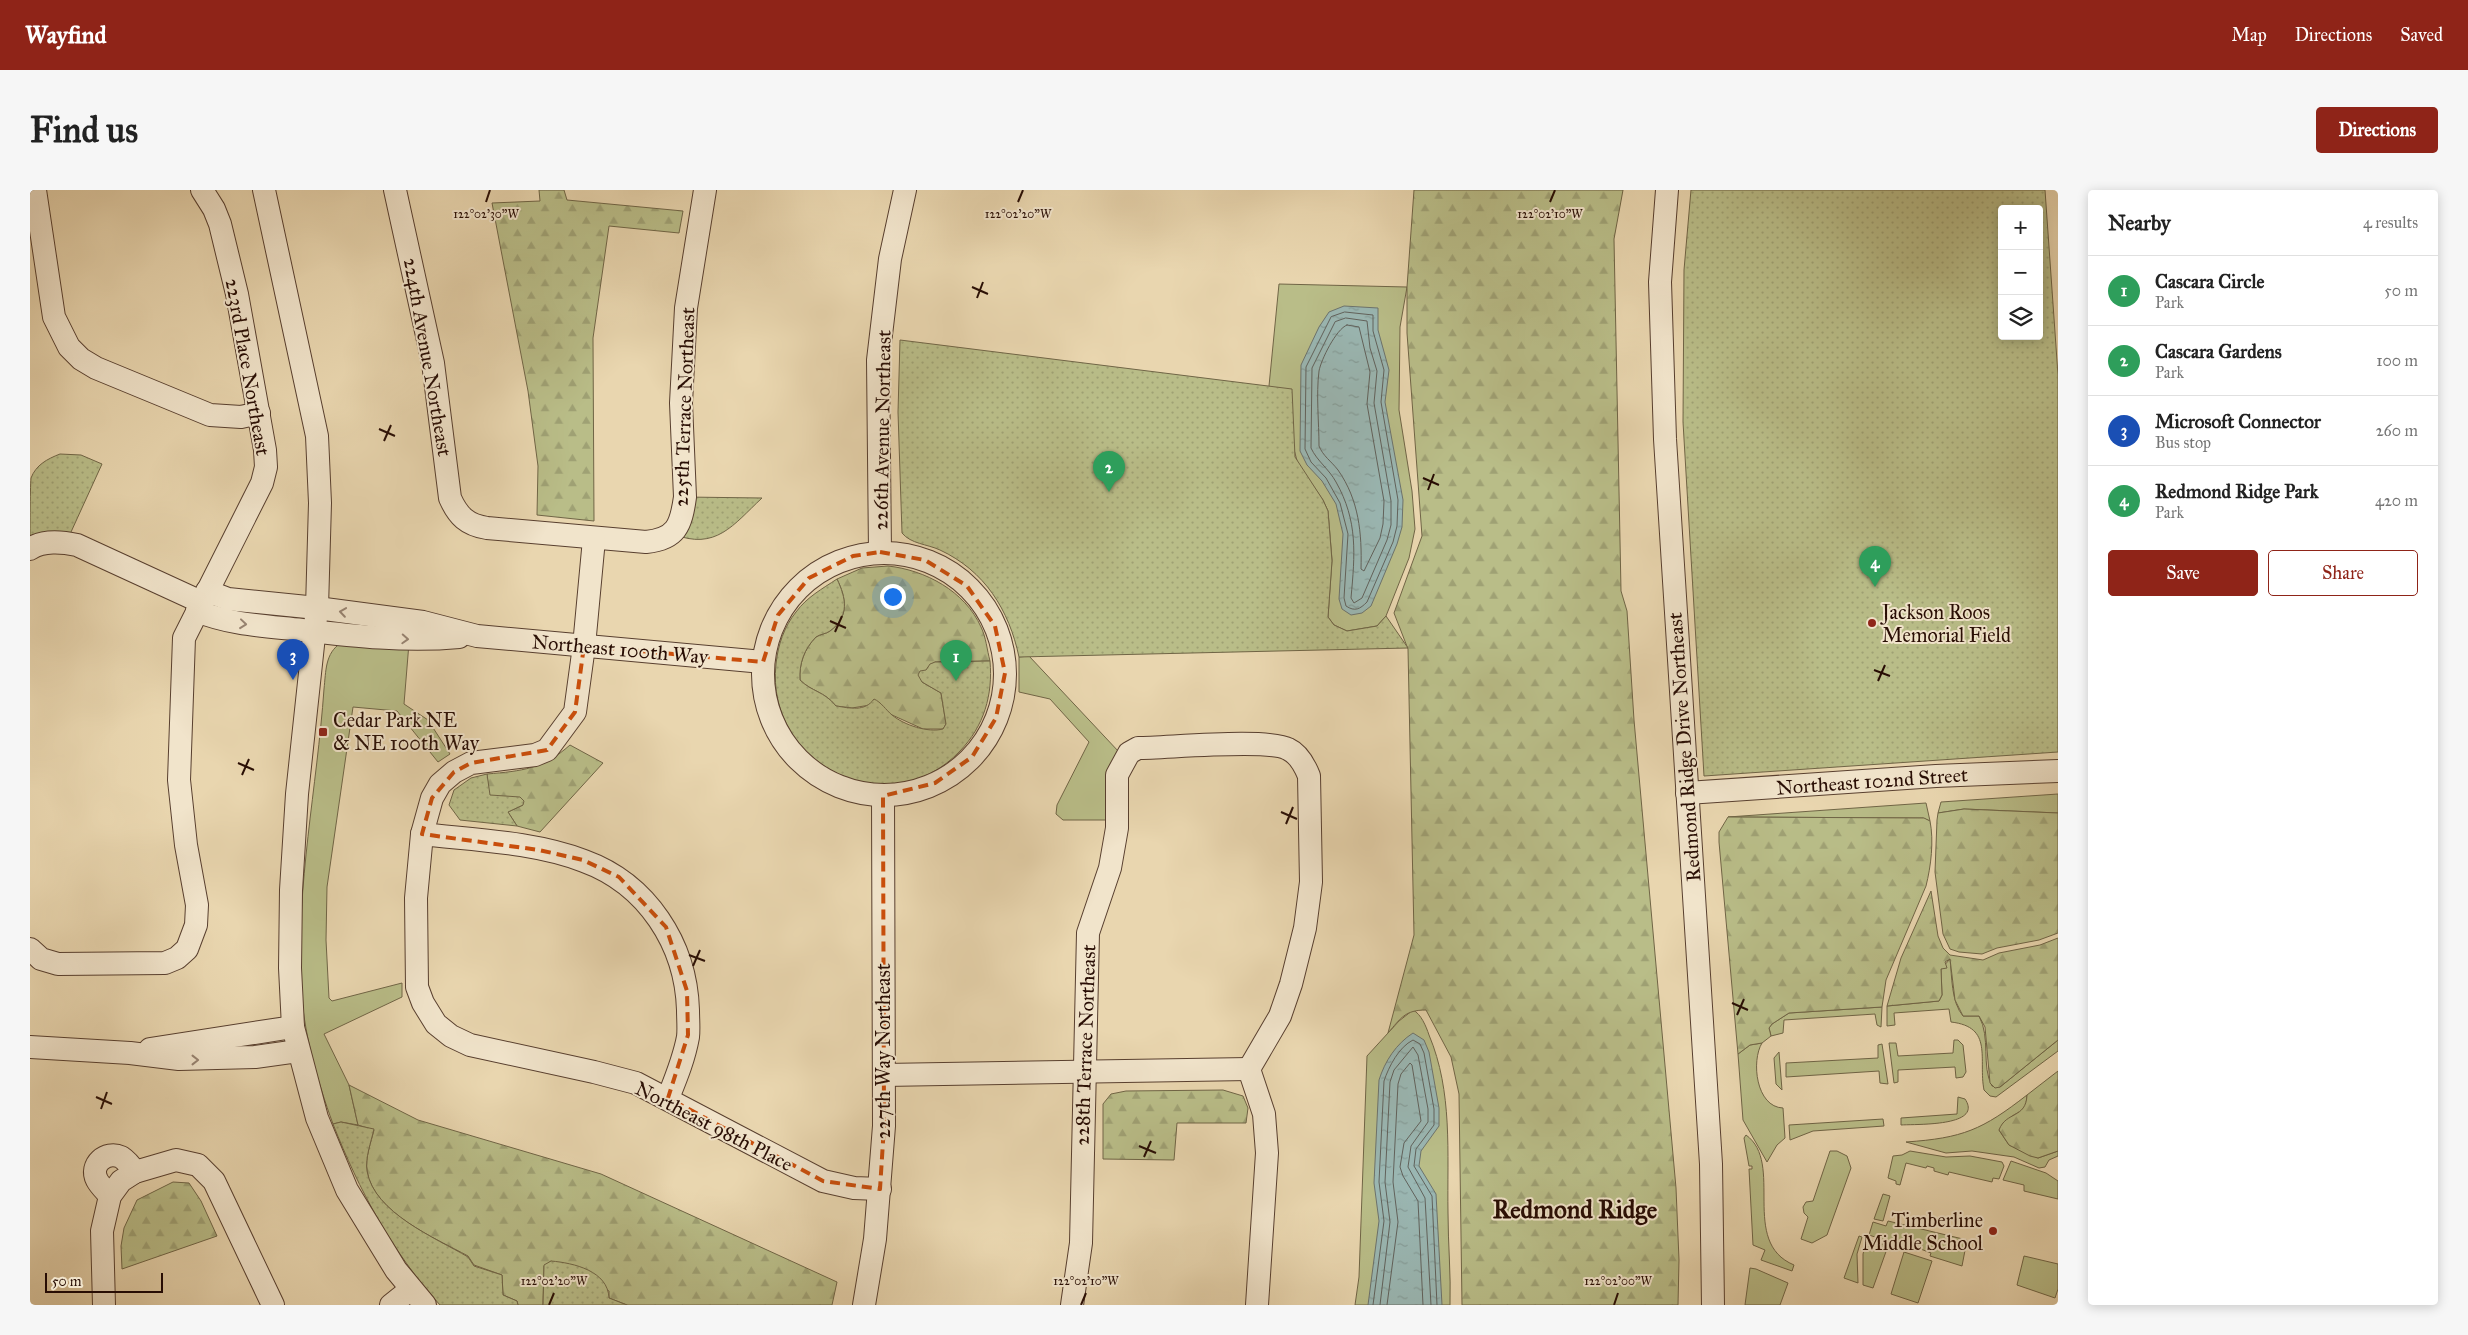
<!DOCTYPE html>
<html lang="en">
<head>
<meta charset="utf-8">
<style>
  body { margin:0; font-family:"IM FELL Great Primer",serif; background:#f6f6f6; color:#222 }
  .controls { position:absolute; right:15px; top:15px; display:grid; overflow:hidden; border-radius:5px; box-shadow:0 2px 12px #0003 }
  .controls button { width:45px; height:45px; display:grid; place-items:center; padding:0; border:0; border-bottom:1px solid #e0e0e0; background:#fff; color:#222; font:25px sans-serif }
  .scale { position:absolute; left:15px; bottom:12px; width:118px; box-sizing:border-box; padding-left:5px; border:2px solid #280d04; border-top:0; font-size:14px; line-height:18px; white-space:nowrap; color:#280d04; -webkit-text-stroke:4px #f1e4cb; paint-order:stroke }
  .you { position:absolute; left:862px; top:406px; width:18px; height:18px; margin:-12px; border:4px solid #fff; border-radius:50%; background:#1a73e8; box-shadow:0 0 0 8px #1a73e833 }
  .badge { display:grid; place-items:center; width:32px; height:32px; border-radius:50%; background:#8f2418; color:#fff; font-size:16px; font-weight:700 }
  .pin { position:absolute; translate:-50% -41px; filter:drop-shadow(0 1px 2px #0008) }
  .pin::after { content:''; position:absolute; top:26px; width:18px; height:15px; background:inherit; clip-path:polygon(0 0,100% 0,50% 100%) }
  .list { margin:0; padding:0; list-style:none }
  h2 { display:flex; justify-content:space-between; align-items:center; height:65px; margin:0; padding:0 20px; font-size:21px }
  h2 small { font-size:16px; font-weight:400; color:#767676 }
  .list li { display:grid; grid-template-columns:32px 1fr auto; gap:15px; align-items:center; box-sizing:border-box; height:70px; padding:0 20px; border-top:1px solid #e0e0e0 }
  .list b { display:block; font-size:19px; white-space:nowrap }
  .list p { margin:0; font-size:16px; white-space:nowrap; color:#767676 }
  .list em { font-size:16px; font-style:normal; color:#767676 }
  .actions { display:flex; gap:10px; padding:15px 20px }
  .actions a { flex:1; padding:11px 0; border:1px solid #8f2418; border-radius:5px; text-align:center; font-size:18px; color:#8f2418 }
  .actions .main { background:#8f2418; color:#fff }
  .icon { flex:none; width:28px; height:28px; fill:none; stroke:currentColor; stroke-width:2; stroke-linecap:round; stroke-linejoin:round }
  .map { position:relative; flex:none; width:2028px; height:1115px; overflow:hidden; border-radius:5px }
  header { display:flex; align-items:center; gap:30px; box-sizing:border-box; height:70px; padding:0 25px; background:#8f2418; color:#fff }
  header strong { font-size:24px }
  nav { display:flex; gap:28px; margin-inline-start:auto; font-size:18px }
  .intro { display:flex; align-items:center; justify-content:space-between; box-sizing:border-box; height:120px; padding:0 30px }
  h1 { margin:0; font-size:35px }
  .button { padding:12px 22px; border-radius:5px; background:#8f2418; color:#fff; font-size:18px; font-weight:700 }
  main { display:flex; gap:30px; padding:0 30px }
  aside { flex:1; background:#fff; border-radius:5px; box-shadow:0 2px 12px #0003 }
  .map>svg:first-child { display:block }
  .green { fill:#b9bd88; stroke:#706546 }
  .forest { fill:url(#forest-firs); stroke:#706546 }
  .park { fill:url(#park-dots); stroke:#706546; fill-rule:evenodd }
  .water { fill:url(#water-ripples); stroke:#6c736d }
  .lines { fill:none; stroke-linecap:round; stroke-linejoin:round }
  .shore { stroke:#61625c; stroke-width:1 }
  .minor-casing { stroke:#583f2f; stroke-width:24 }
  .minor { stroke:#f1e4cb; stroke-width:22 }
  .oneway { stroke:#978371 }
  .marked { fill:none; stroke:#cb4e0b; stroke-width:4; stroke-dasharray:10 6; stroke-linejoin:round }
  .ticks { fill:none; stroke:#280d04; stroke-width:2 }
  .poi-dot { fill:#8f2418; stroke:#f1e4cb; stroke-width:2 }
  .labels { text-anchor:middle; stroke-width:4; stroke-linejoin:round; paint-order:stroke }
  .street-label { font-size:20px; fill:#280d04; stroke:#f1e4cb }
  .poi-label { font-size:20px; fill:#280d04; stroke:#f1e4cb; text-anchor:start }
  .district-label { font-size:25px; font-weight:bold; fill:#280d04; stroke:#f1e4cb }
  .ticks-label { font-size:12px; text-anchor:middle; fill:#280d04; stroke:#f1e4cb; stroke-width:4; stroke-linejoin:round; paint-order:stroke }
</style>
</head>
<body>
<header>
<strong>Wayfind</strong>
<nav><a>Map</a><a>Directions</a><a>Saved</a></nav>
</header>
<div class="intro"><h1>Find us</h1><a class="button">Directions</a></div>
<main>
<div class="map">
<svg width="2028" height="1115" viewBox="0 0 2028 1115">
  <defs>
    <pattern id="forest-firs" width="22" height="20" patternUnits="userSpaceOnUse" patternTransform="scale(1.25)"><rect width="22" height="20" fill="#b9bd88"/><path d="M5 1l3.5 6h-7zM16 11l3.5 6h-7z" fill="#9fa174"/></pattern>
    <pattern id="park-dots" width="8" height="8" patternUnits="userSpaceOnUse" patternTransform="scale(1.25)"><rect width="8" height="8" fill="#b9bd88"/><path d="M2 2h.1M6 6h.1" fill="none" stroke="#9fa174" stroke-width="1.8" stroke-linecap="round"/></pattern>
    <pattern id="water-ripples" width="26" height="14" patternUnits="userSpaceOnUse" patternTransform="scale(1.25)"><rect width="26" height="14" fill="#9ab7b3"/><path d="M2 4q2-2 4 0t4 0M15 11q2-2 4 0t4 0" fill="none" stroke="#859c98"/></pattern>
  </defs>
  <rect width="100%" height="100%" fill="#e9d6af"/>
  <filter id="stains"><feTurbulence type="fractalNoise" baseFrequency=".004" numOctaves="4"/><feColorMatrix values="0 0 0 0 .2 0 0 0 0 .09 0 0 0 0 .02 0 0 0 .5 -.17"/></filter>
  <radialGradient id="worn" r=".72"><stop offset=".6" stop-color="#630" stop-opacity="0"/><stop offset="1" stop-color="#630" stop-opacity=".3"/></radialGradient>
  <g class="green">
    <path d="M1249,94L1377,97L1370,137L1369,220L1382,301L1385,339L1379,368L1356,426L1347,436L1317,441L1304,435L1298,427L1302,370L1298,321L1293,310L1268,274L1263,256L1239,196Z"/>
    <path d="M311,453H379L374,514L398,530L420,564L408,572L367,521L323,517L297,697L296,750L299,808L302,811L372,793V807L294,844L319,895L328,935L311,932L303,934C287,890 273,842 271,794C266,695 287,598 294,499C296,481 295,463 311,453Z"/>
    <path d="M999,466L1089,562L1077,630H1033L1026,624L1027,615L1059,552L1020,509L989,502V467Z"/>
    <path d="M2028,604V623L1934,619L1908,623L1911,612Z"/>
    <path d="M1896,613L1900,631L1893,628L1698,627Z"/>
    <path d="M1920,769C1922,786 1921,812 1933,826H1949C1961,848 1951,876 1962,896L1970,897L2028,850V861L1966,907L1960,906L1954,900C1948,869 1964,837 1921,832L1919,819L1864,823L1865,835L1857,836V816L1909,811L1912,805L1911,779Z"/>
    <path d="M1852,817L1851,837L1847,835L1845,824L1754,830L1753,843L1741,846L1739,838L1742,834L1759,823Z"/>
    <path d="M1383,820C1391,824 1396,836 1399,845C1423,902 1417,963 1418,1023C1418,1054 1421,1084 1420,1115H1325L1329,1087L1337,866L1369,831Z"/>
    <path d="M1924,850H1928L1933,855L1936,882L1933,887L1926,888L1925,877L1868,880V892L1864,893L1859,853H1866L1868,866L1923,863Z"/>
    <path d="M1732,853C1721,871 1726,917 1753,918L1755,948L1747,955L1737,972L1713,930L1708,864L1720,855Z"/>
    <path d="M1852,854L1858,894L1850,893L1849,881L1756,887V873L1848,868V855Z"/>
    <path d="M1749,862L1752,900L1746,894L1744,868Z"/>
    <path d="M1997,905C1996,922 1992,919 1981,927C1976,930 1973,936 1969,940L1979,955L2008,968L2028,961V966L2019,970L2015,977L2009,978L1984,967L1942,961L1916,963L1876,952C1933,948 1952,940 1997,905Z"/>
    <path d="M1928,907L1935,909C1954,937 1885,934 1871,935V928L1927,924Z"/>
    <path d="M1853,929L1854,936L1783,941L1760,950L1759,935Z"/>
    <path d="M1716,945C1755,973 1709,1052 1764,1075L1762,1081L1731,1070L1735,1060L1723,1055L1719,979H1722V976H1719L1714,948Z"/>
    <path d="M1800,961H1807L1817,966L1821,978L1797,1045L1782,1053L1771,1049L1778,1027L1774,1023L1773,1017L1776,1012L1783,1011Z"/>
    <path d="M1880,961L1916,967L1940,966L1972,972L1974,976L1969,989L1963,988L1962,992L1919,982L1918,985L1904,981V978L1897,976L1896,978L1876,973L1870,995L1866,994V991L1858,988L1863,966L1872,965Z"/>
    <path d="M1981,971L2016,983L2028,991V1009L1994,1001V995L1973,990Z"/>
    <path d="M1853,1004L1860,1006L1853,1031L1844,1029Z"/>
    <path d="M1858,1031L1937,1050L1932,1076L1900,1066L1901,1063L1888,1058L1887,1061L1861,1050L1860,1052L1839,1045L1843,1032L1856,1036Z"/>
    <path d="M1829,1046L1832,1047L1827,1064L1828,1093L1814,1088Z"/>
    <path d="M1837,1049L1858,1056L1843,1098L1833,1095V1064Z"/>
    <path d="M1874,1062L1902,1071L1888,1113L1861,1104Z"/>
    <path d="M1994,1066L2028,1074V1099L2025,1108L1987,1095Z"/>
    <path d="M1720,1078L1726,1079L1758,1093L1750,1115H1715Z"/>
  </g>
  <g class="forest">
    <path d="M509,0H534L537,10L653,21L649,43L579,36L563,148L564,331L507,325L508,276L498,201L462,13L510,11Z"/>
    <path d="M1384,0H1593L1584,49L1591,401L1597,421L1604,530L1646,998L1649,1070L1648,1115H1432L1429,904L1421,867L1396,820C1375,820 1371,828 1358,843L1384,745L1378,459L1364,423L1392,346L1377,143V97Z"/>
    <path d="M858,376C895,380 935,401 951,437C956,447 957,460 960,471L905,472L898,477L892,492L911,503L916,534L913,539H893L840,515L822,518L806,516C794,501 782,502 770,490C769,474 774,459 786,447C790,444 796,444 800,441C820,426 816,408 807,389L832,378Z"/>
    <path d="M540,555L573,573L510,642L487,636L478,622L493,615L459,605L457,584C492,581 513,579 540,555Z"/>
    <path d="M1934,619L2028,623V743L2009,750L1967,758L1952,764L1929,762L1920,759L1913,744L1905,682L1907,630L1908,623Z"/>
    <path d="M1698,627L1894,628L1900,631C1904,651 1901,676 1896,696L1856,790L1852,817L1759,823L1742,834L1739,838L1741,846L1732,853L1720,855L1708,864L1689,652V642Z"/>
    <path d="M1901,701L1908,746L1913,758L1920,765L1953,770L1969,763L2010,755L2028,748V850L1970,897L1965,898L1960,893L1955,837L1949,826H1933L1925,810L1920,769L1915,772L1917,778L1911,779L1912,805L1909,811L1857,816L1871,768Z"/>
    <path d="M2028,881V961L2008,968L2000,966L1979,955L1969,940C1976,921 1996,929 1997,905Z"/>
    <path d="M319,895L388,930L571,984L807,1092L802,1115H597L579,1108V1101L521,1071L514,1076L513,1115H488L487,1111L473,1105L472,1085L444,1075L438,1066C405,1048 344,1023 337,981C335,968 341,952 344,940L328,935Z"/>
    <path d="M1193,900L1213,906L1218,918L1216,933H1147L1144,970L1073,969V914L1081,904L1096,901Z"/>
    <path d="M143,992L159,993L171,1011L187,1046L92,1079L91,1056L94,1038L107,1010Z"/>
  </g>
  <g class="park">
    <path d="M1661,0H2015L2028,185V562L1674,586L1653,232L1654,80ZM1972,19H2009V146H1972Z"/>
    <path d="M870,150L1262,199L1265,267L1293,310L1298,321L1302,371L1298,427L1304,435L1317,441L1347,436L1356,426L1378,458L989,467C979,420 955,381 910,360C897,354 881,354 872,343L868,222Z"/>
    <path d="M30,264L51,265L72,274L36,353L0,359C0,344 0,300 1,288C6,275 17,269 30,264Z"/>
    <path d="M655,307L732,308C703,335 686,361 643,344Z"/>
    <path d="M807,389C816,408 820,426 800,441C796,444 790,444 786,447C774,459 769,474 770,490C782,502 794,501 806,516C820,518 835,522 844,509C851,512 856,520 862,525C874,535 898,543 913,539L916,534L911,503L892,492L888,485L890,481L896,480L900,474L905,472L960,471C963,505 954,536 930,561C859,636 735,575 746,474C748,455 754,437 766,422C777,407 792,399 807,389Z"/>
    <path d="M457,584L460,605L490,607L494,611L493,615L478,622L487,636L430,630L419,615L424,600L441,588Z"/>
    <path d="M311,932L344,939C341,952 335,968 337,981C344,1023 406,1048 438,1067L444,1076L472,1085L473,1105L487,1111L488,1115H410C362,1062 329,1000 303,934Z"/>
    <path d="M521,1071C544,1073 578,1081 579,1108L597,1115H513L514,1075Z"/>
  </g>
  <g class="water">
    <path d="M1314,116L1348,118V140L1359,180L1355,212L1373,310L1372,337L1367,354L1341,416L1332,423L1321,425L1312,419L1309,409L1313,344L1306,314L1292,291L1277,275L1270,261L1271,175L1289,137L1299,122Z"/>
    <path d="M1383,843L1394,850L1399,862L1409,918V936L1391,961L1389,976L1406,1004L1412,1115H1338L1349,1031L1344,993L1349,890C1355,871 1366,854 1383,843Z"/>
  </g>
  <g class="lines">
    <g class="shore">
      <path d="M1315,122L1343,125V141L1354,180L1351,212L1368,310L1367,336L1363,352L1337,412C1330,419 1325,422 1316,416L1314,408L1318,344L1310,313L1296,288L1281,272L1275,259L1276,177L1301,127Z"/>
      <path d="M1316,128L1337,131L1340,158L1347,181L1344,213L1361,311V335L1357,350L1332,408L1324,413L1321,408C1325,364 1328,331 1306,292C1299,279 1287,271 1281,258L1282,178L1305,132Z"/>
      <path d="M1317,135L1329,137L1340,182L1337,214L1354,311L1353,334L1350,348L1334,381L1331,379C1332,343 1329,310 1308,280C1301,271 1293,266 1289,256C1289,232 1286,205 1289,181C1291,170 1306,139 1317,135Z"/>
      <path d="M1343,1115L1354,1031L1349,992L1354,891C1359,876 1369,857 1383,850L1390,854L1394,863L1404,919V935L1386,959L1384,976L1402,1006L1407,1115"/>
      <path d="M1350,1115L1360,1032L1355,992L1360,892L1364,880L1383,857L1388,865L1398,919V932L1381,956L1378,977L1395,1008L1401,1115"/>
      <path d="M1357,1115L1368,1032L1363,992L1368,894L1371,884L1380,873L1382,875L1391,931L1374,953L1370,977L1373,986L1388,1011L1393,1115"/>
    </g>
    <g class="minor-casing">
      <g id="minor">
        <path d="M5,0L24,127L39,157L51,169L66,178L180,225L211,227L229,223"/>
        <path d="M234,0L287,246L290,313L287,418L267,604L261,700L260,778L263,837L287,928L317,1000L366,1080L395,1115"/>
        <path d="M365,0L403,173L420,308C428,326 437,335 457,338L616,352C646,349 651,336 655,307L651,213L656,118L675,0"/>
        <path d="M1637,0L1630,92L1635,249L1681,974L1683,1115"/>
        <path d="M564,349L554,456L545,522L517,560L505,565L441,573L424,582L410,594L402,608L392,644L386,708L387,797L393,813L406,834L421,846L440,855L564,882L606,893L793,991L824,998L850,999"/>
        <path d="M0,359C12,350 33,352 47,355L171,412"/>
        <path d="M850,362L848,170L860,69L875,0"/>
        <circle cx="854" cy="484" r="121"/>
        <path d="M177,401L198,409L287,418L393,432L447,446L733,472"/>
        <path d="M167,421C201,435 236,436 272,440C324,446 376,452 429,447"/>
        <path d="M1657,603L1906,586L2028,581"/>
        <path d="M392,644C444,650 505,652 554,671C617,694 656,754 658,820C658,829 659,839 658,847C654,869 646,888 638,908"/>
        <path d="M0,759L11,769L28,774L135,773L147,768L157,759L166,735L167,715L156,655L149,590L154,448L232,293L236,277L235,260L207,104L190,34L184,19L172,0"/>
        <path d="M0,857L100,863L149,869L225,867L268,861"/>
        <path d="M120,859L263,837"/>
        <path d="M854,885L1219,879"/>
        <path d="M80,1006C76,1001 70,996 67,990C59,975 76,960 91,967C97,971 101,976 105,982"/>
        <path d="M74,1115L72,1041L80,1006L91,991L105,982L146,970L168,975L184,991L243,1115"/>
        <path d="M361,1115L381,1099"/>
        <path d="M834,1115L845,1049L854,936L853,605"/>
        <path d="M1042,1115L1051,1053L1058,743L1080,678L1087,638V585L1099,563L1108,558C1137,558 1238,548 1258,559C1269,564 1275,576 1279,586L1281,692L1275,738L1261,794L1250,826L1219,879L1234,924L1237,963L1227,1115"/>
      </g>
    </g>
    <use href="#minor" class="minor"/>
  </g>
  <defs><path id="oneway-chevron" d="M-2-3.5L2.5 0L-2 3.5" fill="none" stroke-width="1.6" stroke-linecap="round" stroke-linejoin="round" transform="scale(1.25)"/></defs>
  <g class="oneway">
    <use href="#oneway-chevron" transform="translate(313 422) rotate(-172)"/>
    <use href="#oneway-chevron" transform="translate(213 434) rotate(6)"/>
    <use href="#oneway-chevron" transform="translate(375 449) rotate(3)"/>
    <use href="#oneway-chevron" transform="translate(165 870)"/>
  </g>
  <path class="marked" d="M850,362L895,370L937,396L965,436L975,483L966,528L942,567L905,593L853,606L854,936L850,999L793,991L638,908L658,845L657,801L636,737L589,687L553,670L509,660L392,644L402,608L424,582L441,573L517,560L545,522L554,456L733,472L748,425L779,388L823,366Z"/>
  <path class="ticks" d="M456,12L460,0M988,12L993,0M1520,12L1525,0M942,97L958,104M947,108L953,92M349,239L365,246M354,251L361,235M1393,288L1409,295M1398,300L1404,284M800,431L816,438M805,442L812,426M1844,480L1860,486M1848,491L1855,475M208,573L224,580M212,585L219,569M1251,622L1267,629M1256,634L1263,617M659,765L675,771M663,776L670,760M1702,813L1718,820M1707,825L1714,809M66,907L82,914M71,919L77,902M1109,956L1126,963M1114,967L1121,951M519,1115L524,1103M1051,1115L1056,1103M1584,1115L1588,1103"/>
  <g class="poi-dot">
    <circle cx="1842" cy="433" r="5"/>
    <rect x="288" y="537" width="10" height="10" rx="2.5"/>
    <circle cx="1963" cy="1041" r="5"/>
  </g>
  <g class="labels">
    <g class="street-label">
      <text transform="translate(398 167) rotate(80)" y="7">224th Avenue Northeast</text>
      <text transform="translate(218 177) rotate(80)" y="7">223rd Place Northeast</text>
      <text transform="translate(654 217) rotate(-88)" y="7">225th Terrace Northeast</text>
      <text transform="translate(852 240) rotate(-89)" y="7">226th Avenue Northeast</text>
      <text transform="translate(590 459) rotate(5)" y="7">Northeast 100th Way</text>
      <text transform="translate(1654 557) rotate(-94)" y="7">Redmond Ridge Drive Northeast</text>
      <text transform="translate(1842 591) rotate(-4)" y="7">Northeast 102nd Street</text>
      <text transform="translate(1055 855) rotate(-88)" y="7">228th Terrace Northeast</text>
      <text transform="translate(853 861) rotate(-90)" y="7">227th Way Northeast</text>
      <text transform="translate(684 936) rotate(27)" y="7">Northeast 98th Place</text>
    </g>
    <g class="poi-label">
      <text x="1852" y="429">Jackson Roos<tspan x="1852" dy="23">Memorial Field</tspan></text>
      <text x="303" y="537">Cedar Park NE<tspan x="303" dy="23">&amp; NE 100th Way</tspan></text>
      <text x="1953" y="1037" text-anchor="end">Timberline<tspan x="1953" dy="23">Middle School</tspan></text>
    </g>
    <g class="district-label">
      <text x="1545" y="1028">Redmond Ridge</text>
    </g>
  </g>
  <g class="ticks-label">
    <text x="456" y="28">122°02'30"W</text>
    <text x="988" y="28">122°02'20"W</text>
    <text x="1520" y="28">122°02'10"W</text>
    <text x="524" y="1095">122°02'20"W</text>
    <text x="1056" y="1095">122°02'10"W</text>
    <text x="1588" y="1095">122°02'00"W</text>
  </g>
  <rect width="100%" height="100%" filter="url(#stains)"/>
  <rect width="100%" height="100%" fill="url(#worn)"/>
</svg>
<div class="controls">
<button>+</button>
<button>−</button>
<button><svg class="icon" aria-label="layers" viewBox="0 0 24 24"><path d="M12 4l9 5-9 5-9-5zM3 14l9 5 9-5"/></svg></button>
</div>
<div class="scale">50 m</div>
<div class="you"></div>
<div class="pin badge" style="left:926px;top:491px;background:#2e9e5b">1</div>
<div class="pin badge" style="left:1079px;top:302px;background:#2e9e5b">2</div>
<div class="pin badge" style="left:263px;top:490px;background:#1a4fb4">3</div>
<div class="pin badge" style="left:1845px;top:397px;background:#2e9e5b">4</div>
</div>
<aside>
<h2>Nearby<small>4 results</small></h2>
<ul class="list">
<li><span class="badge" style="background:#2e9e5b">1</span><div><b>Cascara Circle</b><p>Park</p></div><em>50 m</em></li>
<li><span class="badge" style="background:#2e9e5b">2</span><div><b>Cascara Gardens</b><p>Park</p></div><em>100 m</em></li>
<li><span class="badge" style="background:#1a4fb4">3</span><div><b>Microsoft Connector</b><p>Bus stop</p></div><em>260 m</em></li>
<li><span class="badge" style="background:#2e9e5b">4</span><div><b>Redmond Ridge Park</b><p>Park</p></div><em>420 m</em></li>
</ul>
<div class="actions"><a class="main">Save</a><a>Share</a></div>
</aside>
</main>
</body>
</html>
